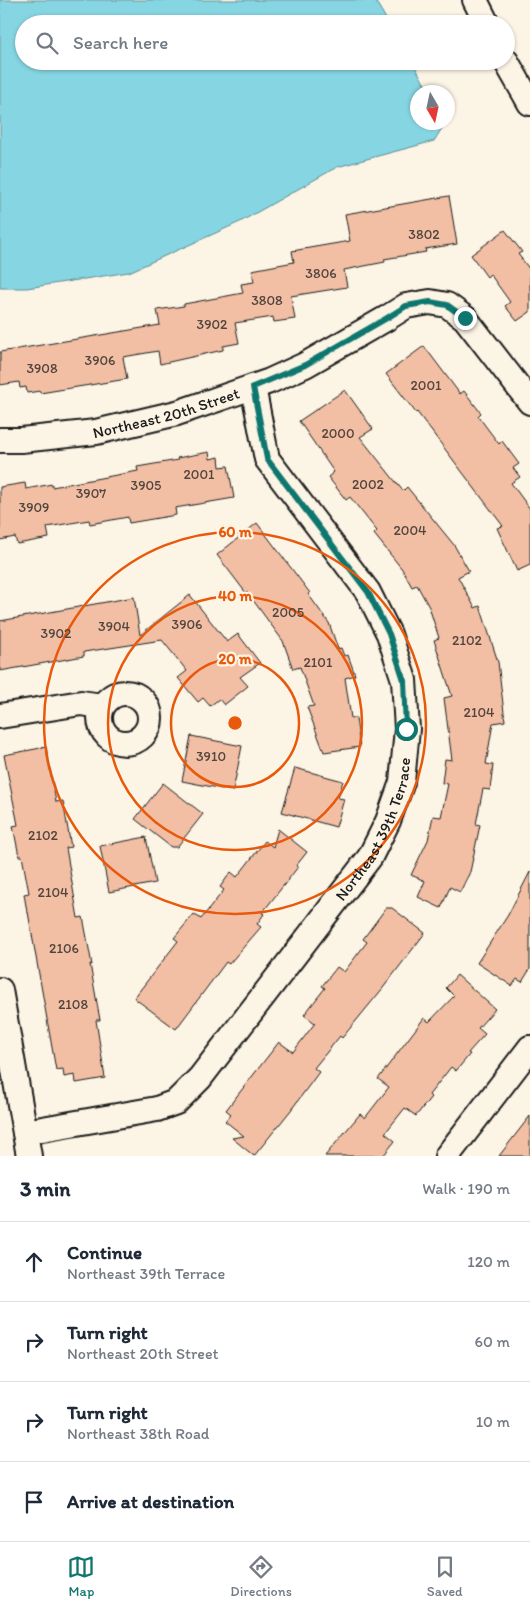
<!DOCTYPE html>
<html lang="en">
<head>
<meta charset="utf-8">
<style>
  body { margin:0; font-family:Itim,sans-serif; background:#f2f2f3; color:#1f2937 }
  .compass { position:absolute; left:410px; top:85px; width:45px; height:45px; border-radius:50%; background:#fff; box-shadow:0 1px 4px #0004; rotate:171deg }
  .stop { position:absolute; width:15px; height:15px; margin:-11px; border:4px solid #0f766e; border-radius:50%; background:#fff }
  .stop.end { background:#0f766e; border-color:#fff; box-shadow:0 1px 5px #0008 }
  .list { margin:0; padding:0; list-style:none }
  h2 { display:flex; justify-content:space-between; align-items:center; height:65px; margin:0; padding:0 20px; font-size:21px }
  h2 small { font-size:16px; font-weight:400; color:#747a83 }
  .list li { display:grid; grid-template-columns:32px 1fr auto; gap:15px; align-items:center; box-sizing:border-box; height:80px; padding:0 20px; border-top:1px solid #e0e1e3 }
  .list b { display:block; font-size:19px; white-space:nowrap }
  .list p { margin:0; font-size:16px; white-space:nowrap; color:#747a83 }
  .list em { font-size:16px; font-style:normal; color:#747a83 }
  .icon { flex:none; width:28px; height:28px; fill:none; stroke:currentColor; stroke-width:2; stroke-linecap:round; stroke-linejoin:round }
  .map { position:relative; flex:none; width:530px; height:1156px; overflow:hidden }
  .search { position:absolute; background:#fff; box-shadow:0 1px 4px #0004; left:15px; right:15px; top:15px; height:55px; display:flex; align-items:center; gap:12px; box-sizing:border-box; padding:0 18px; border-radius:28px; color:#747a83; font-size:19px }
  .sheet { height:385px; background:#fff }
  nav { display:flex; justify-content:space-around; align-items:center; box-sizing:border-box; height:70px; border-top:1px solid #e0e1e3; background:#fff; font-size:14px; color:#747a83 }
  nav a { display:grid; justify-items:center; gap:2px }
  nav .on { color:#0f766e }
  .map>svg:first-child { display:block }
  .water { fill:#86d5e2; stroke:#5c8b93 }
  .building { fill:#f2bfa4; stroke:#1c1c1c }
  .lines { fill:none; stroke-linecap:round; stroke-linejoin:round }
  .minor-casing { stroke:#1c1c1c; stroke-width:28 }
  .minor { stroke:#fcf5e5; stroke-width:24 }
  .route { stroke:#0f766e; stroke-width:6 }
  .ring { fill:none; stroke:#e8590c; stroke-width:2.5 }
  .labels { text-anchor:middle; stroke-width:4.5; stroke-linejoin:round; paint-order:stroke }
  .number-label { font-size:14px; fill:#52453e }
  .street-label { font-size:16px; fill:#1c1c1c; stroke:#fcf5e5 }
  .centre { fill:#e8590c; stroke:#fcf5e5; stroke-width:2.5 }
  .ring-label { font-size:15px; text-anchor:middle; font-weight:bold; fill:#e8590c; stroke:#fcf5e5; stroke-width:4.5; stroke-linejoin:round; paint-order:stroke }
</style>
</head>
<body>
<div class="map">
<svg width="530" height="1156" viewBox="0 0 530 1156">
  <rect width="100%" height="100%" fill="#fcf5e5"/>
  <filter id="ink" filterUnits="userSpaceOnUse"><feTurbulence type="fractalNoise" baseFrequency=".02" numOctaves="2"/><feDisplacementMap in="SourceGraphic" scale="10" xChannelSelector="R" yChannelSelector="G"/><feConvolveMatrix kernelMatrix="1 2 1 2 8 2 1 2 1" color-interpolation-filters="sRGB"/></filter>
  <g filter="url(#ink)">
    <path class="water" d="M0,0H375L389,24H24V61H412L429,92H418V122L443,123L444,125L434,141L337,167L240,222L129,272L27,288H0Z"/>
    <g class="building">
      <path d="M449,196L457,244L425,249L426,252L384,259L385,262L344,270L347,287L291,296L295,319L274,322L273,317L235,323L239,343L223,346V350L160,364L158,351L123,357L127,379L40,393V391L27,393L26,387L20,388L19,382L0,385V352L160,325L157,310L184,306V304L243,293L241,284L254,282L252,270L294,262L292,251L350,241L345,214Z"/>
      <path d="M505,230L522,252L518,254L530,270V312L517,321L505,306L510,302L490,274L487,277L471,255Z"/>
      <path d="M424,346L460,394L464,391L481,413L478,416L499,444L502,441L519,464L513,468L520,477L511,483L530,509V565L517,571L497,528L503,526L417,412L416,413L386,374Z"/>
      <path d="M345,390L373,429L360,437L403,491L407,487L454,545L469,571L458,577L475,608L480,606L498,662L505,721L493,723L486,764L493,765L490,790L483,789L476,824L480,825L470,872L460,892L450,887L441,908L418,897L425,881L411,875L428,840L433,816L441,817L448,784L442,783L445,759L452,760L444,698L452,696L434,640L439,638L429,607L417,585L412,587L402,569L374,534L377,531L350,497L346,500L328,477L334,472L299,421Z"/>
      <path d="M209,452L210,459L219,457L220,467L228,466L234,498L175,508L176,515L129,523L128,517L90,524L89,520L47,527L49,538L17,544L15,537L0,540V487L25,483L26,489L52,484V487L138,471L137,467L178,460L177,458Z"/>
      <path d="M257,523L310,593L308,594L329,623L338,649L341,648L344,656L348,655L355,675L345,678L351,718H356L360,747L324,752L307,707L314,706L300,667L293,669L283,641L247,592L246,593L217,555Z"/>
      <path d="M190,595L227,642L238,634L260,663L240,677L248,686L224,705L219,699L210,706L203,698L198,702L178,678L187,671L162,640L84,652V656L0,671V621L134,597L140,635Z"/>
      <path d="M191,736L242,746L233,791L182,781Z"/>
      <path d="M46,747L56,802L63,801L71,847L66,848L78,918L83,917L92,965L90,964L100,1020H96L105,1078L76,1083L75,1075L64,1077L63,1069L56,1070L28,912H27L24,894L29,893L22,856H19L13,826L18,825L4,755Z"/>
      <path d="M295,768L343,781L338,798L344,799L336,827L282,812Z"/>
      <path d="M163,783L203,814L177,847H171L135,819Z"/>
      <path d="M278,829L307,852L296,866L298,867L262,913L264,914L257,924L261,927L229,964L226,962L176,1029L134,998L178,941L174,938L194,914L201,919L224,890L220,887L231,872L237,877L265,841L273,847Z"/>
      <path d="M146,837L155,883L109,892L100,846Z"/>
      <path d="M530,872V969L522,982L517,979L512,986L477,963L508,915Z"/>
      <path d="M386,908H392L425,933L383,988L342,1038L340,1036L314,1068L319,1072L291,1110L254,1156L232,1138L244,1136L225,1121L231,1114L226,1110L279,1042L293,1052L315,1023L304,1015L325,988L322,986L337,967L344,972L367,942L363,939Z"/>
      <path d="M457,975L495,1009L478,1028L485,1034L468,1053L470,1054L456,1071L451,1067L429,1095L431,1097L416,1116L405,1108L385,1133L395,1141L383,1156H325L360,1114L365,1118L389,1087L378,1079L424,1018L429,1022L454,996L446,988Z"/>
      <path d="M530,1116V1156H499Z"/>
    </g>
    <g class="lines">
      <g class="minor-casing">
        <g id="minor">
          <path d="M475,0L487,24"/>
          <path d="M506,61L530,103"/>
          <path id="s1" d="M0,440H21L96,432L177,413L270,381L305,365L387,318L406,306L430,302L447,305L465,318L530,402"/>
          <circle cx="125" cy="718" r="25"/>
          <path d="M0,716L81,703L102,706"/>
          <path d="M0,990L29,1156"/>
          <path id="s2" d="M25,1132L157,1109L176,1102L200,1078L370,857L388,821L402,782L407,729L404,680L389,634L368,592L267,459L253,387"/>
          <path d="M447,1156L530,1048"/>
        </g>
      </g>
      <use href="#minor" class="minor"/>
    </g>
  </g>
  <g class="lines" filter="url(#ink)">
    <path class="route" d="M406,729L404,680L389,634L368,592L267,459L253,387L305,365L387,318L406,306L430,302L447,305L465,318"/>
  </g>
  <g class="ring">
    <circle cx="235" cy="723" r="64"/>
    <circle cx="235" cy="723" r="127"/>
    <circle cx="235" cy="723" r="191"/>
  </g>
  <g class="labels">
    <g class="number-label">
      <text x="424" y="239">3802</text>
      <text x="321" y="278">3806</text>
      <text x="267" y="305">3808</text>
      <text x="212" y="329">3902</text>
      <text x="100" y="365">3906</text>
      <text x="42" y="373">3908</text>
      <text x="426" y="390">2001</text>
      <text x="338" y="438">2000</text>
      <text x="199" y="479">2001</text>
      <text x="368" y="489">2002</text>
      <text x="146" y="490">3905</text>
      <text x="91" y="498">3907</text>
      <text x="34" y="512">3909</text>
      <text x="410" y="535">2004</text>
      <text x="288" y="617">2005</text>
      <text x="187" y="629">3906</text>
      <text x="114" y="631">3904</text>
      <text x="56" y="638">3902</text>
      <text x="467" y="645">2102</text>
      <text x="318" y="667">2101</text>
      <text x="479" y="717">2104</text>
      <text x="211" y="761">3910</text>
      <text x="43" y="840">2102</text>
      <text x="53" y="897">2104</text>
      <text x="64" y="953">2106</text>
      <text x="73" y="1009">2108</text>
    </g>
    <g class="street-label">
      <text dy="6" stroke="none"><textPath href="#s1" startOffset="169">Northeast 20th Street</textPath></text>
      <text dy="6" stroke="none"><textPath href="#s2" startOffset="494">Northeast 39th Terrace</textPath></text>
    </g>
  </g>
  <circle cx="235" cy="723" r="8" class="centre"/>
  <g class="ring-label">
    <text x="235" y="537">60 m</text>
    <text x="235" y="601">40 m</text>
    <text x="235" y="664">20 m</text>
  </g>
</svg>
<svg class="compass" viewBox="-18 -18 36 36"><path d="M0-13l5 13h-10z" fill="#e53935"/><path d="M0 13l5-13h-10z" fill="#747a83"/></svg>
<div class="stop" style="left:406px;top:729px"></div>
<div class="stop end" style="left:465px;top:318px"></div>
<div class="search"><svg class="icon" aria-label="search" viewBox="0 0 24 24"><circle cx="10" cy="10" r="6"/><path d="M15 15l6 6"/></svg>Search here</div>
</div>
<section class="sheet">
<h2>3 min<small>Walk · 190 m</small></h2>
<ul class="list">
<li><svg class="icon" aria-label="ahead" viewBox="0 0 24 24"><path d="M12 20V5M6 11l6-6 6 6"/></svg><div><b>Continue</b><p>Northeast 39th Terrace</p></div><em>120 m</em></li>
<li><svg class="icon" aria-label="right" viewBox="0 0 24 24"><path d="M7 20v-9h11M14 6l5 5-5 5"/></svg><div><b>Turn right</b><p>Northeast 20th Street</p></div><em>60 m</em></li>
<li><svg class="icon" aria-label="right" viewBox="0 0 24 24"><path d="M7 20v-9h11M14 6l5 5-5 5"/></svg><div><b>Turn right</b><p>Northeast 38th Road</p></div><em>10 m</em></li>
<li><svg class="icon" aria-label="arrive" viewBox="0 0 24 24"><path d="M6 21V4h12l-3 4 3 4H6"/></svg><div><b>Arrive at destination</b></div></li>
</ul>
</section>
<nav>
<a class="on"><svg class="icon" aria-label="map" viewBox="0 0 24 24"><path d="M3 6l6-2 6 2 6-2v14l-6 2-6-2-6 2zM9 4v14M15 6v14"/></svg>Map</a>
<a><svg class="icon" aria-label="directions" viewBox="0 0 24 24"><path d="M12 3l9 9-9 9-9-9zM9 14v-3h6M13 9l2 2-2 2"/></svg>Directions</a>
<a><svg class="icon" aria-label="saved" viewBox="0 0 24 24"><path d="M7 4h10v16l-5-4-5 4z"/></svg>Saved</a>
</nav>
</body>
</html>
